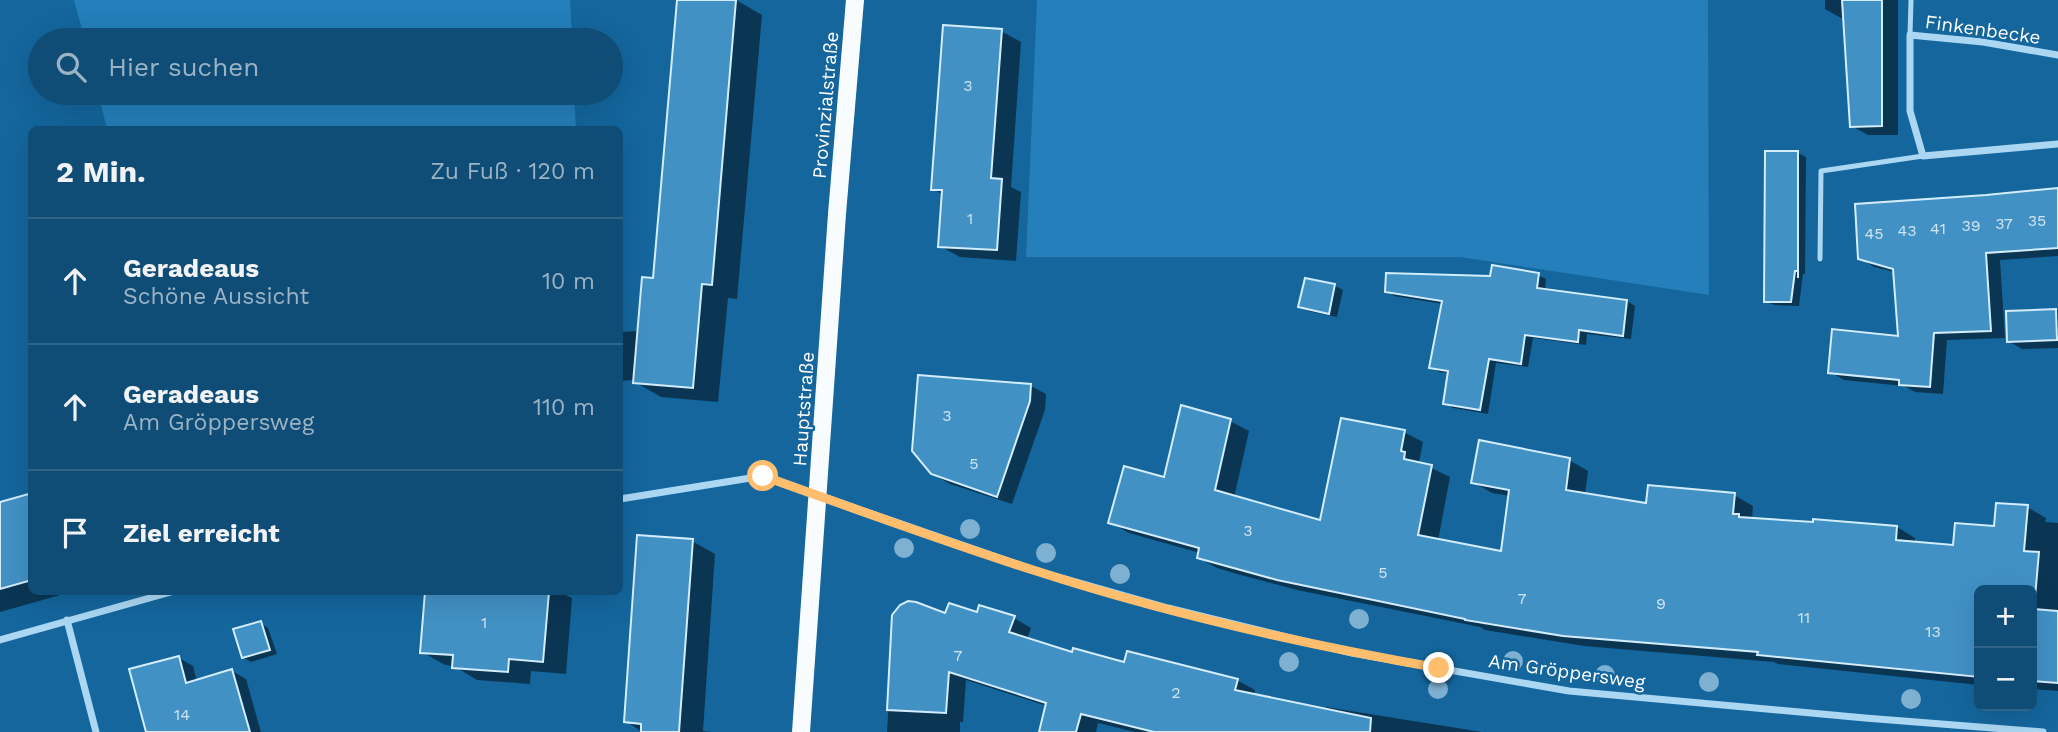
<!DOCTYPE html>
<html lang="de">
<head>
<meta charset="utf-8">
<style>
  body { margin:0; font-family:"Work Sans",sans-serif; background:#18537b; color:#f1f3f6 }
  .controls { position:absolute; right:21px; bottom:21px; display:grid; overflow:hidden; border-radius:10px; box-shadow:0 7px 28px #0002 }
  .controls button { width:63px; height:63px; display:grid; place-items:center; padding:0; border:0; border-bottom:2px solid #2f6388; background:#0f4c76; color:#f1f3f6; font:35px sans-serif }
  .stop { position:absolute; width:21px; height:21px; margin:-16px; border:5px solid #ffbe6e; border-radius:50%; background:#fff }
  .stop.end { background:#ffbe6e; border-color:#fff; box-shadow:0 2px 7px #0008 }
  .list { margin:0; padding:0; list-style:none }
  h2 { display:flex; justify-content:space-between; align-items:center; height:91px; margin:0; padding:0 28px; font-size:30px }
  h2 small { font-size:23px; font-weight:400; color:#9bb4c5 }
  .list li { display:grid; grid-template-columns:46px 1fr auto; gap:21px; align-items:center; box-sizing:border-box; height:126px; padding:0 28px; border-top:2px solid #2f6388 }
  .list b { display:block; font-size:26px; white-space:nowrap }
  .list p { margin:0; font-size:23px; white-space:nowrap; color:#9bb4c5 }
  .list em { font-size:23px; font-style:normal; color:#9bb4c5 }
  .icon { flex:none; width:38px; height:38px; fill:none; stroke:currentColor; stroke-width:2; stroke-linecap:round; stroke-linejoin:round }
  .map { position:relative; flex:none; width:2058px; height:732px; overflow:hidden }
  .search { position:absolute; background:#0f4c76; box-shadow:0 7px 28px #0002; left:28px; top:28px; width:595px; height:77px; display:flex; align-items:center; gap:18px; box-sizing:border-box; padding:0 24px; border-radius:38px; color:#9bb4c5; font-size:26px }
  .panel { position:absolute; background:#0f4c76; box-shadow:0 7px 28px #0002; left:28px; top:126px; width:595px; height:469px; border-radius:10px }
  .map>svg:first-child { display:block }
  .green { fill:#247fba }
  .shadow { fill:#0007 }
  .building { fill:#4291c5; stroke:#d4edfd; stroke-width:2 }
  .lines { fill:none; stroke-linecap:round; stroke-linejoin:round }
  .lane { stroke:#abd7f3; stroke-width:5 }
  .street { stroke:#abd7f3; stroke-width:7 }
  .primary { stroke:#f8fcff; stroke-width:18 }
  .tree { fill:#7eb0d2 }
  .route { stroke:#ffbe6e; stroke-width:9 }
  .labels { text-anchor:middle; stroke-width:5; stroke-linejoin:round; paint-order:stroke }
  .number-label { font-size:16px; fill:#d0e4f0 }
  .street-label { font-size:19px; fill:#fff; stroke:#14669d }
</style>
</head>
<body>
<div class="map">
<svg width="2058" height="732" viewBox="0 0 2058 732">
  <rect width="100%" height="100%" fill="#14669d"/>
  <g class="green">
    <path d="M74,0H570L572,40H85Z"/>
    <path d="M1037,0H1708L1709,295L1460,257H1026Z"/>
    <path d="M98,93H574L576,129H107Z"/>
  </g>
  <g class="shadow">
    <path d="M679,0H736L762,15L737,299L728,298L718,402L661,397L635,382V380L620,381V332L639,331L655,280Z"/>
    <path d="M1825,0H1898V135H1868L1852,126L1845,18H1841L1825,9Z"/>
    <path d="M1001,31L1021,42L1011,187L1021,192L1016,261L960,257L940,246L943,195L933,189Z"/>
    <path d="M1798,153L1806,157L1805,274H1803L1799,306L1774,305L1766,301Z"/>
    <path d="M2058,190V256L2000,260L2005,338L1947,340L1943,394L1915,392L1904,386L1844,380L1830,372L1900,338L1895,272L1874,267L1860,258Z"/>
    <path d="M1538,275L1546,279L1545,290L1627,301L1635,306L1631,339L1587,334L1586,345L1533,338L1528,367L1496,363L1488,414L1453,408L1445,403L1450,373L1439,372L1431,367L1443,304L1394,296L1387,291L1491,278Z"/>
    <path d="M1335,286L1343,290L1337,317L1308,311L1300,306Z"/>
    <path d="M2058,310V348L2022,349L2008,341V313Z"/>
    <path d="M1031,386L1046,394L1045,410L1012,504L950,484L934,475L914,450Z"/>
    <path d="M1230,421L1249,431L1234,498L1321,522L1404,432L1423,442L1419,462L1450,477L1438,541L1503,553L1510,496L1492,493L1473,482L1569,460L1588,471L1585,495L1647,505L1734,495L1753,506L1752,520L1897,527L1915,538V543L1955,546L1996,528L2027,507L2046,518L2045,522L2058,523V691L2032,689V590H1979V685L1778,664L1774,662L1584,646L1485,630L1480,627L1297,590L1237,574L1217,568L1199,558L1200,553L1129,533L1110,522L1165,479Z"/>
    <path d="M32,495V592H71L0,612V504Z"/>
    <path d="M692,541L715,554L703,731L712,732H642L626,721Z"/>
    <path d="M426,592H560L572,598L566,674L531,671L530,684L477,680L454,666L445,665L422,652Z"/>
    <path d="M978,614L1014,618L1031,628L1027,639L1074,654L1126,664L1237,680L1255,690L1254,695L1326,710V707L1482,732H1135L1098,723L1096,732H1041L1047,706L966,680L963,722H960V732H887L894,615Z"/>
    <path d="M260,623L268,628L277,654L251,662L243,657Z"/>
    <path d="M179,658L193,666L197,682L232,671L246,679L261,732H148Z"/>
  </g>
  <g class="building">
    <path d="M677,0H736L712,285L702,284L693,388L633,383L642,277L653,278Z"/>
    <path d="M1842,0H1882V126L1850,127Z"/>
    <path d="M943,25L1002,29L991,178L1002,179L997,250L938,247L942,190H931Z"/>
    <path d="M1765,151H1798V278V271H1795L1791,302H1764Z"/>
    <path d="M2058,188V248L1986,253L1991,331L1934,333L1930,387L1899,385V380L1828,373L1832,329L1898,336L1893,269L1858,259L1855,204L1986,195Z"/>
    <path d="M1492,265L1539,273L1537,288L1627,300L1623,336L1579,330L1578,342L1525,335L1521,364L1489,359L1480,410L1443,404L1448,371L1429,368L1442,301L1385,292L1386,273L1490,276Z"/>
    <path d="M1305,278L1335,284L1329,314L1298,307Z"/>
    <path d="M2056,309L2057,340L2007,342L2006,311Z"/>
    <path d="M918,375L1031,384L1030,401L997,497L931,474L912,451Z"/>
    <path d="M1181,405L1231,419L1215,490L1320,520L1341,418L1405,430L1401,451L1405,452L1404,459L1432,465L1418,535L1501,551L1509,490L1471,483L1479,440L1570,458L1566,490L1646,503L1648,485L1735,493L1733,514H1739V517L1813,522V519L1897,526L1896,540L1953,545L1955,523L1994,526L1996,503L2028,505L2024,551L2039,552L2034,609L2058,611V683L2032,681V590H1979V677L1757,655L1758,652L1563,636L1465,620V619L1277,580L1197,558L1199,548L1108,523L1124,466L1164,477Z"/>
    <path d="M32,493V580L0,589V502Z"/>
    <path d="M637,535L693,539L679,732H641V724L624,722Z"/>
    <path d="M425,592H549L543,662L509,659L508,672L452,668L453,655L420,653Z"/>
    <path d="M908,601L916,602L945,613L949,603L977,612L979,605L1015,616L1009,632L1072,652L1073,648L1124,662L1127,651L1238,679L1235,690L1371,718L1370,732H1154L1081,714L1076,732H1039L1046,703L949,672L946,713L887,710L892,615L900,605Z"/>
    <path d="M261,621L270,650L242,658L233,629Z"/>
    <path d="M179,656L186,683L232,669L250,732H146L129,669Z"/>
  </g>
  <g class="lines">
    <g class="lane">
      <path d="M1910,35L1911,0"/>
      <path d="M1820,259L1821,171L1923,156"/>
    </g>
    <g class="street">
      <path d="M2058,55L1983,42L1910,35V111L1923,156L2058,144"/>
      <path d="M620,499L763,476L1034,570L1168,608L1352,653L1569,691L1865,718L2043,732"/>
      <path d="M67,620L96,732"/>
      <path d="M0,640L171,592"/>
    </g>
    <path class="primary" d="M801,732L837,214L855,0"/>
  </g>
  <g class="tree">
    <circle cx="970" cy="529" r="10"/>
    <circle cx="904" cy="548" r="10"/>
    <circle cx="1046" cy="553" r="10"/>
    <circle cx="1120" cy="574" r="10"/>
    <circle cx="1359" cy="619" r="10"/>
    <circle cx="1513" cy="661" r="10"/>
    <circle cx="1289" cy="662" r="10"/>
    <circle cx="1605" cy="675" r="10"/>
    <circle cx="1709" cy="682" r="10"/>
    <circle cx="1438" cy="689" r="10"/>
    <circle cx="1911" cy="699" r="10"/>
  </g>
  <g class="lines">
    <path class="route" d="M763,476C853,508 942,541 1033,570C1165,613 1302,644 1439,668"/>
  </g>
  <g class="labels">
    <g class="number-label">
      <text x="968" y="91">3</text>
      <text x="970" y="224">1</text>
      <text x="2037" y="226">35</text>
      <text x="2004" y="229">37</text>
      <text x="1971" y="231">39</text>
      <text x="1938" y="234">41</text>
      <text x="1907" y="236">43</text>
      <text x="1874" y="239">45</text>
      <text x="947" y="421">3</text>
      <text x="974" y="469">5</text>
      <text x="1248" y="536">3</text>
      <text x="1383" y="578">5</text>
      <text x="1522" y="604">7</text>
      <text x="1661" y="609">9</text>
      <text x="1804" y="623">11</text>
      <text x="484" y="628">1</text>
      <text x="1933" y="637">13</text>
      <text x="958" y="661">7</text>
      <text x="1176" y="698">2</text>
      <text x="182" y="720">14</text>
    </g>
    <g class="street-label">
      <text transform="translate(1983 29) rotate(8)" y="7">Finkenbecke</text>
      <text transform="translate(825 105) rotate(-85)" y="7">Provinzialstraße</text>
      <text transform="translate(803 409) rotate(-86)" y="7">Hauptstraße</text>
      <text transform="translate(1567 671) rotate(8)" y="7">Am Gröppersweg</text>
    </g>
  </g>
</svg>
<div class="controls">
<button>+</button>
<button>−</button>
</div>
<div class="stop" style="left:763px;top:476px"></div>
<div class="stop end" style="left:1439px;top:668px"></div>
<div class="search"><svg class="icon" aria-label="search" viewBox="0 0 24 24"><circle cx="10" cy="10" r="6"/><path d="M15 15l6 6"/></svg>Hier suchen</div>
<section class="panel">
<h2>2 Min.<small>Zu Fuß · 120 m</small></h2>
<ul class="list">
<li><svg class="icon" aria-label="ahead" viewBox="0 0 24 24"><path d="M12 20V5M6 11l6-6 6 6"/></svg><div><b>Geradeaus</b><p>Schöne Aussicht</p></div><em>10 m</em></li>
<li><svg class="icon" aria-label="ahead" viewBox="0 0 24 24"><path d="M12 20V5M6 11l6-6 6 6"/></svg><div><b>Geradeaus</b><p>Am Gröppersweg</p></div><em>110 m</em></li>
<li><svg class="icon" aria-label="arrive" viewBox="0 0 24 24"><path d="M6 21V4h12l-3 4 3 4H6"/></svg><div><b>Ziel erreicht</b></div></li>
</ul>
</section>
</div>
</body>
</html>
